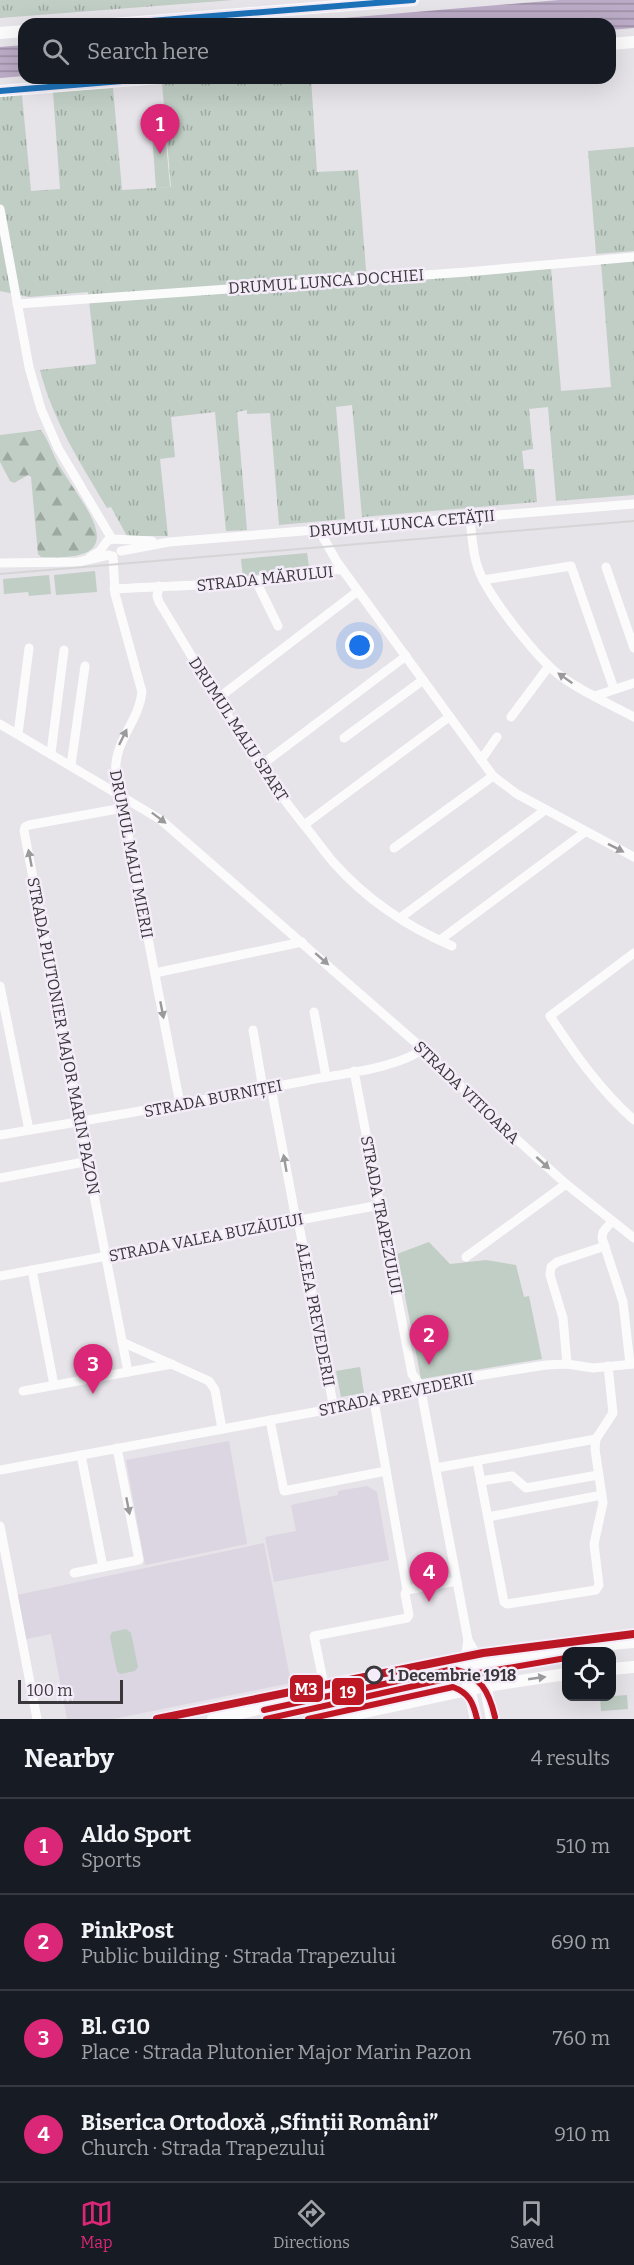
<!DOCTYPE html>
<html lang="en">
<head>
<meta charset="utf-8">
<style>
  body { margin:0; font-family:Bitter,serif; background:#242831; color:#f1f3f6 }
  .controls { position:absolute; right:18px; bottom:18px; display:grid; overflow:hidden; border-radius:12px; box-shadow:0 6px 24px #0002 }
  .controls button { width:54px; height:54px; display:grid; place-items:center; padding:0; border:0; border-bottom:2px solid #363941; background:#171b24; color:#f1f3f6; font:30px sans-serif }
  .scale { position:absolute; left:18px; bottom:15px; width:105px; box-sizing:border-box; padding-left:6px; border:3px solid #39373b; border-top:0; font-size:16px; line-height:21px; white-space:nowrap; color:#39373b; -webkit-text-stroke:4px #f4edf9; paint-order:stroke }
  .you { position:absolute; left:360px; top:646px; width:21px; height:21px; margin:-15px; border:4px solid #fff; border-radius:50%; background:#1a73e8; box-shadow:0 0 0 9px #1a73e833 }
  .badge { display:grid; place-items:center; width:39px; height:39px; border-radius:50%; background:#db2777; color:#fff; font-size:20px; font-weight:700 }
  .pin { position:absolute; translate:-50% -50px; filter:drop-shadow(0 2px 3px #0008) }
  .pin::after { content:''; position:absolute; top:32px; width:21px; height:18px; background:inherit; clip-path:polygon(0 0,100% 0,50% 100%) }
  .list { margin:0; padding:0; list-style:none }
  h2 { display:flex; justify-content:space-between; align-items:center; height:78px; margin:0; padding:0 24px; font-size:26px }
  h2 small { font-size:20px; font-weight:400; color:#9ea1a6 }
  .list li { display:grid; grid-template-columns:39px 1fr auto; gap:18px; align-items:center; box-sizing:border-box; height:96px; padding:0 24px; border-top:2px solid #363941 }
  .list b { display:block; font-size:22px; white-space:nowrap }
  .list p { margin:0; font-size:20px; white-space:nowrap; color:#9ea1a6 }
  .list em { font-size:20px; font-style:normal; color:#9ea1a6 }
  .icon { flex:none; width:33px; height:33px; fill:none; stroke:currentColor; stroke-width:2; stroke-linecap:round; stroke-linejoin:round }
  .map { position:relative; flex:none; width:634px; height:1719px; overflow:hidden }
  .search { position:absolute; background:#171b24; box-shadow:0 6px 24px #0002; left:18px; right:18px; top:18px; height:66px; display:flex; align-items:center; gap:15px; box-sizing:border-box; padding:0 21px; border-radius:18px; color:#9ea1a6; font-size:22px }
  .sheet { height:462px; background:#171b24 }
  nav { display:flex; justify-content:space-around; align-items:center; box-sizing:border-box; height:84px; border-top:2px solid #363941; background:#171b24; font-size:16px; color:#9ea1a6 }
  nav a { display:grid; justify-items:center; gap:3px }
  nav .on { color:#db2777 }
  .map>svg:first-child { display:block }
  .built { fill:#dcd5e2 }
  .grass { fill:url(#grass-tufts) }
  .forest { fill:url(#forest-firs) }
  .green { fill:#c0cec5 }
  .water { fill:url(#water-rules) }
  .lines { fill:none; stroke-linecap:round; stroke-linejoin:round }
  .minor { stroke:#fbfbfc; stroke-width:9 }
  .major { stroke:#fbfbfc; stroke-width:12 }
  .rail { stroke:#d6d5d6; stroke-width:2 }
  .bus-1-casing { stroke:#f4edf9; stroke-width:10 }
  .bus-1 { stroke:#1d71b8; stroke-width:6 }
  .tram-1-casing { stroke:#f4edf9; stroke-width:10 }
  .tram-2-casing { stroke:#f4edf9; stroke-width:10 }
  .tram-3-casing { stroke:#f4edf9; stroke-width:10 }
  .tram-1 { stroke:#be1622; stroke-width:6 }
  .tram-2 { stroke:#be1622; stroke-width:6 }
  .tram-3 { stroke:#be1622; stroke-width:6 }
  .metro-1-casing { stroke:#f4edf9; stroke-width:12 }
  .metro-1 { stroke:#bc1725; stroke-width:8 }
  .oneway { fill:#9a999c }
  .stop-dot { fill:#f4edf9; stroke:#39373b; stroke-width:3 }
  .labels { text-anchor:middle; stroke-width:5; stroke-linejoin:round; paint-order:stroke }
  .street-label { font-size:16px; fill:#39373b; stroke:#f4edf9 }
  .stop-label { font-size:16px; font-weight:bold; fill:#39373b; stroke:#f4edf9; text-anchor:start }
  .line-badge { stroke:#f4edf9; stroke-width:2 }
  .badge-label { font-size:16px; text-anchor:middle; font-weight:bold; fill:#fff }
</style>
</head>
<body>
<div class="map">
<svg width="634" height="1719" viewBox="0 0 634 1719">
  <defs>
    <pattern id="grass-tufts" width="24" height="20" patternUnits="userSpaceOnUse" patternTransform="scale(1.5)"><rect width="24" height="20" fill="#c0cec5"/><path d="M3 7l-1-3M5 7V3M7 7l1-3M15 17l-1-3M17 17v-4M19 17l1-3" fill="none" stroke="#9da8a1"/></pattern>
    <pattern id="forest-firs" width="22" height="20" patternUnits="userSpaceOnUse" patternTransform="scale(1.5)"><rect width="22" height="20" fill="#c0cec5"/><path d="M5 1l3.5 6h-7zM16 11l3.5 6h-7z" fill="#9da8a1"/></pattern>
    <pattern id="water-rules" width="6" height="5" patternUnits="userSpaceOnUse" patternTransform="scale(1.5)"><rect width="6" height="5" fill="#bbabc6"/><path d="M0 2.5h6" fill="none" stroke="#998ca2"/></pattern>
  </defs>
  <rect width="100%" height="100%" fill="#e6e3e9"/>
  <g class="built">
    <path d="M229,1441L247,1544L145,1565L126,1460Z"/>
    <path d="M367,1486L377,1492L389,1560L274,1582L265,1537L296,1531L291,1505L338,1495V1491Z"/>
    <path d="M264,1543L291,1683L113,1719H67L51,1634L26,1639L17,1595Z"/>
  </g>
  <g class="grass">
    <path d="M0,0H234L0,18Z"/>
    <path d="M219,78H311L317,172L358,170L367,282L551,268L561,391L611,387L601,263L634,261V495L556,501L548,407L529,409L533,449L522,451L524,469H534L537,502L362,517L352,405L336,407L345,519L279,525L270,413L247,414V410L237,412L247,530L226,531L215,412L171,417L175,457L160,459L168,536H127L111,507L107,508C81,464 53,421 40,370L96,364L88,292L29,297L0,291V97L22,95L31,191L60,189L53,92L113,88L122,190L171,187L162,83Z"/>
    <path d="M634,147V251L596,254L588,151Z"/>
  </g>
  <path class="forest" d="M41,430C49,441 53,455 60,467C87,511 136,563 41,557L38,554L31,477L28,475L14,483L10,481L0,462V435Z"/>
  <g class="green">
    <path d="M164,120L170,187L156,188L151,121Z"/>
    <path d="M307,553L309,567L243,577L241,559Z"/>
    <path d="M95,571L97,592L56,595L54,575Z"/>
    <path d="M49,575L51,594L29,596L28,592L4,594L3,579Z"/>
    <path d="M429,1242L450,1264L486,1260L516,1265L524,1297L529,1296L542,1359L421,1379L397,1254Z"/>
    <path d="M360,1367L364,1393L341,1397L336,1371Z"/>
    <path d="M126,1629L131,1633L138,1667L135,1671L120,1674L117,1671L110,1637L112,1632Z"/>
    <path d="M627,1695L628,1709L601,1711L600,1697Z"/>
  </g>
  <g class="water">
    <path d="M559,0H634V28L610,30V24H272Z"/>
    <path d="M24,45V76L0,78V47Z"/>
  </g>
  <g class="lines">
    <g class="minor">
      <path d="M0,209L29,367L41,409L58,448L112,539"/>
      <path d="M17,304L467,272L634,257"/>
      <path d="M470,518C472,534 472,552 478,568C487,595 538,660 562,677C584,693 610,704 634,717"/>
      <path d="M319,530L337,562L493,776L517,794L634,857"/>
      <path d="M121,551L169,542L634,504"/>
      <path d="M113,556L115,594L142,692C139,722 113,742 116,773L180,1104"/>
      <path d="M90,557L100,551L107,541L112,539L152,541"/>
      <path d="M0,563L78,562L109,555"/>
      <path d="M606,567L634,648"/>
      <path d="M483,580L571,566L614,689"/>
      <path d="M256,581L278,626"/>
      <path d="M159,586L157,596L159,602C204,676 246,752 300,820C312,834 322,849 334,863C366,899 408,927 452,946"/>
      <path d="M114,589C160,586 207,586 252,581C283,578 312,566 343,570"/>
      <path d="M595,696L634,683"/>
      <path d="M217,699L358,591"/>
      <path d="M511,717L549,666"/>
      <path d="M0,724L161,820L423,1049L491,1116L566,1184L634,1238"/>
      <path d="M18,734L29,648"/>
      <path d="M344,738L423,680"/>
      <path d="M51,753L64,650"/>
      <path d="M481,760L497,737"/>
      <path d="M71,765L85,666"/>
      <path d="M260,766L406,656"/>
      <path d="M123,808L29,825L25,827L24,831L128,1372"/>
      <path d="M304,825L449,717"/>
      <path d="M394,848L493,776"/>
      <path d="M400,918L545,810"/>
      <path d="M440,940L585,832"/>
      <path d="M634,953L550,1016C575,1054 600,1090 634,1120"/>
      <path d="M155,973L302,942"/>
      <path d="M0,986L29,1130"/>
      <path d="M314,1012L326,1077"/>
      <path d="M253,1030L263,1089"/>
      <path d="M354,1071L412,1374L420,1385L468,1640L464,1666"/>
      <path d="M271,1087L296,1220"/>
      <path d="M0,1135C102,1118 203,1100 305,1081C338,1074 396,1069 423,1049"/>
      <path d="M0,1178L89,1161"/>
      <path d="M298,1220L334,1409"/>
      <path d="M612,1221L603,1232L602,1238L623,1302L630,1364"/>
      <path d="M466,1257L566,1184"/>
      <path d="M32,1270L54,1385"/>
      <path d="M0,1276L380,1205"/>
      <path d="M122,1342L209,1381L215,1390L222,1429"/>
      <path d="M567,1364L563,1318L550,1275L551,1267L557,1262L605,1246"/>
      <path d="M23,1391L172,1364"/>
      <path d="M374,1401L407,1590"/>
      <path d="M270,1420L284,1491L386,1471"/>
      <path d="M81,1455L103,1567L139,1560L117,1448"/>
      <path d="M477,1461L504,1602L507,1604L596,1590L599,1585L594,1544L603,1503L595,1449L596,1439L613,1413L608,1366"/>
      <path d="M436,1468L596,1439"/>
      <path d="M0,1470L396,1397L420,1385L546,1365L567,1364L593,1368L634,1364"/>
      <path d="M481,1481L512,1476L526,1488L598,1475"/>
      <path d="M488,1517L602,1495"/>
      <path d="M0,1526L37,1719"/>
      <path d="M74,1573L103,1567"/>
      <path d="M468,1640L481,1662"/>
      <path d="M326,1695L314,1636L407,1618L409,1615L405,1594L407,1590L457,1581"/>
    </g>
    <g class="major">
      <path d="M113,24L413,0"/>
      <path d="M0,33L24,31"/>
      <path d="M610,44L634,42"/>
      <path d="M0,91L159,78"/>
      <path d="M481,1662L492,1719"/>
      <path d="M464,1666L476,1719"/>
      <path d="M612,1669L634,1667"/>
      <path d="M213,1719C352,1689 492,1652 634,1642"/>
      <path d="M332,1719L486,1686L566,1674"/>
    </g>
    <path class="rail" d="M0,574L634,521"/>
    <g class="bus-1-casing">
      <g id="bus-1">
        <path d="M113,24L413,0"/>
        <path d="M0,91L159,78"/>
      </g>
    </g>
    <use href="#bus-1" class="bus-1"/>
    <g class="tram-1-casing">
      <path id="tram-1" d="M266,1719L450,1678L566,1658"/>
    </g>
    <g class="tram-2-casing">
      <path id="tram-2" d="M308,1719L453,1687C469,1693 473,1702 477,1719"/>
    </g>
    <g class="tram-3-casing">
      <path id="tram-3" d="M264,1710L453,1669C480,1675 489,1691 495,1717"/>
    </g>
    <use href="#tram-1" class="tram-1"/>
    <use href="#tram-2" class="tram-2"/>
    <use href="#tram-3" class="tram-3"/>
    <g class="metro-1-casing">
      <path id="metro-1" d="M157,1719L483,1653L634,1634"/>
    </g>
    <use href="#metro-1" class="metro-1"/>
  </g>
  <defs><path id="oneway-solid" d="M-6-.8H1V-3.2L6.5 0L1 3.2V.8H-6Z" transform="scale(1.5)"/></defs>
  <g class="oneway">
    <use href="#oneway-solid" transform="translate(565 678) rotate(-145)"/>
    <use href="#oneway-solid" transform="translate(123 737) rotate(-64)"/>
    <use href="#oneway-solid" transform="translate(159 818) rotate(37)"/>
    <use href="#oneway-solid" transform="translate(616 848) rotate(27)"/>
    <use href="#oneway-solid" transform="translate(30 858) rotate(-101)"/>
    <use href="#oneway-solid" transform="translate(322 959) rotate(41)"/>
    <use href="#oneway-solid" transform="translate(162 1010) rotate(79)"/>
    <use href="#oneway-solid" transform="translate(285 1163) rotate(-100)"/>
    <use href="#oneway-solid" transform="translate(543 1163) rotate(42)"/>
    <use href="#oneway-solid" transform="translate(128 1506) rotate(79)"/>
    <use href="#oneway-solid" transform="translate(537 1678) rotate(-8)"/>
  </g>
  <circle class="stop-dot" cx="374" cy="1675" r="8"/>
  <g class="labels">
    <g class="street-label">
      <text transform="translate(326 281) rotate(-4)" y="6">DRUMUL LUNCA DOCHIEI</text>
      <text transform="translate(402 523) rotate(-5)" y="6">DRUMUL LUNCA CETĂȚII</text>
      <text transform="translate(265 578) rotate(-6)" y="6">STRADA MĂRULUI</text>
      <text transform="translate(239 729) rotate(57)" y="6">DRUMUL MALU SPART</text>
      <text transform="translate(132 854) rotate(79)" y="6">DRUMUL MALU MIERII</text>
      <text transform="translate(64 1036) rotate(79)" y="6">STRADA PLUTONIER MAJOR MARIN PAZON</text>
      <text transform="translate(467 1092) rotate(44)" y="6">STRADA VITIOARA</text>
      <text transform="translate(213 1098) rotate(-11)" y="6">STRADA BURNIȚEI</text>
      <text transform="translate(382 1215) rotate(79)" y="6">STRADA TRAPEZULUI</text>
      <text transform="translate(206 1237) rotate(-11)" y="6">STRADA VALEA BUZĂULUI</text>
      <text transform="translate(316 1314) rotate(79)" y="6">ALEEA PREVEDERII</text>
      <text transform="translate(396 1394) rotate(-12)" y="6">STRADA PREVEDERII</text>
    </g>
    <g class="stop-label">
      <text x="388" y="1681">1 Decembrie 1918</text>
    </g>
  </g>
  <g class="line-badge">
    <rect x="289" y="1674" width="35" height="29" rx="6" fill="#bc1725"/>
    <rect x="331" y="1677" width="34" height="29" rx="6" fill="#be1622"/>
  </g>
  <g class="badge-label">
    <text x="306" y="1695">M3</text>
    <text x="348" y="1698">19</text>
  </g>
</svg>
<div class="controls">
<button><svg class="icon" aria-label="locate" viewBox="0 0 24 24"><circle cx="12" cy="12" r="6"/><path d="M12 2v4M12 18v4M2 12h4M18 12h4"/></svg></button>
</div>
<div class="scale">100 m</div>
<div class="you"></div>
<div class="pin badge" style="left:160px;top:154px">1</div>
<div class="pin badge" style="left:429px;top:1365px">2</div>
<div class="pin badge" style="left:93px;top:1394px">3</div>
<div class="pin badge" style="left:429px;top:1602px">4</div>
<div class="search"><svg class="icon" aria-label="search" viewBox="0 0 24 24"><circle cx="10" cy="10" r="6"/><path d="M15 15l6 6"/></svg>Search here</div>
</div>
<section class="sheet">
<h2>Nearby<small>4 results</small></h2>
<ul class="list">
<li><span class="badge">1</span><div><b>Aldo Sport</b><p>Sports</p></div><em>510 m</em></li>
<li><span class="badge">2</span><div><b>PinkPost</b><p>Public building · Strada Trapezului</p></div><em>690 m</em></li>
<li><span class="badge">3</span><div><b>Bl. G10</b><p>Place · Strada Plutonier Major Marin Pazon</p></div><em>760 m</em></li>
<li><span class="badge">4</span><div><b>Biserica Ortodoxă „Sfinții Români”</b><p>Church · Strada Trapezului</p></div><em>910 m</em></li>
</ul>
</section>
<nav>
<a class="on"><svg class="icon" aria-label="map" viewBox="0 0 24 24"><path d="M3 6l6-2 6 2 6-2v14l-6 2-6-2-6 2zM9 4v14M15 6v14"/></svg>Map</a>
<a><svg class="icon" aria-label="directions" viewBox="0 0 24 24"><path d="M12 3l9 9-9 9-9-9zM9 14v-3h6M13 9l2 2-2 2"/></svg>Directions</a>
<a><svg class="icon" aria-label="saved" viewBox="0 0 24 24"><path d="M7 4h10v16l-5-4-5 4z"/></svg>Saved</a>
</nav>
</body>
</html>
